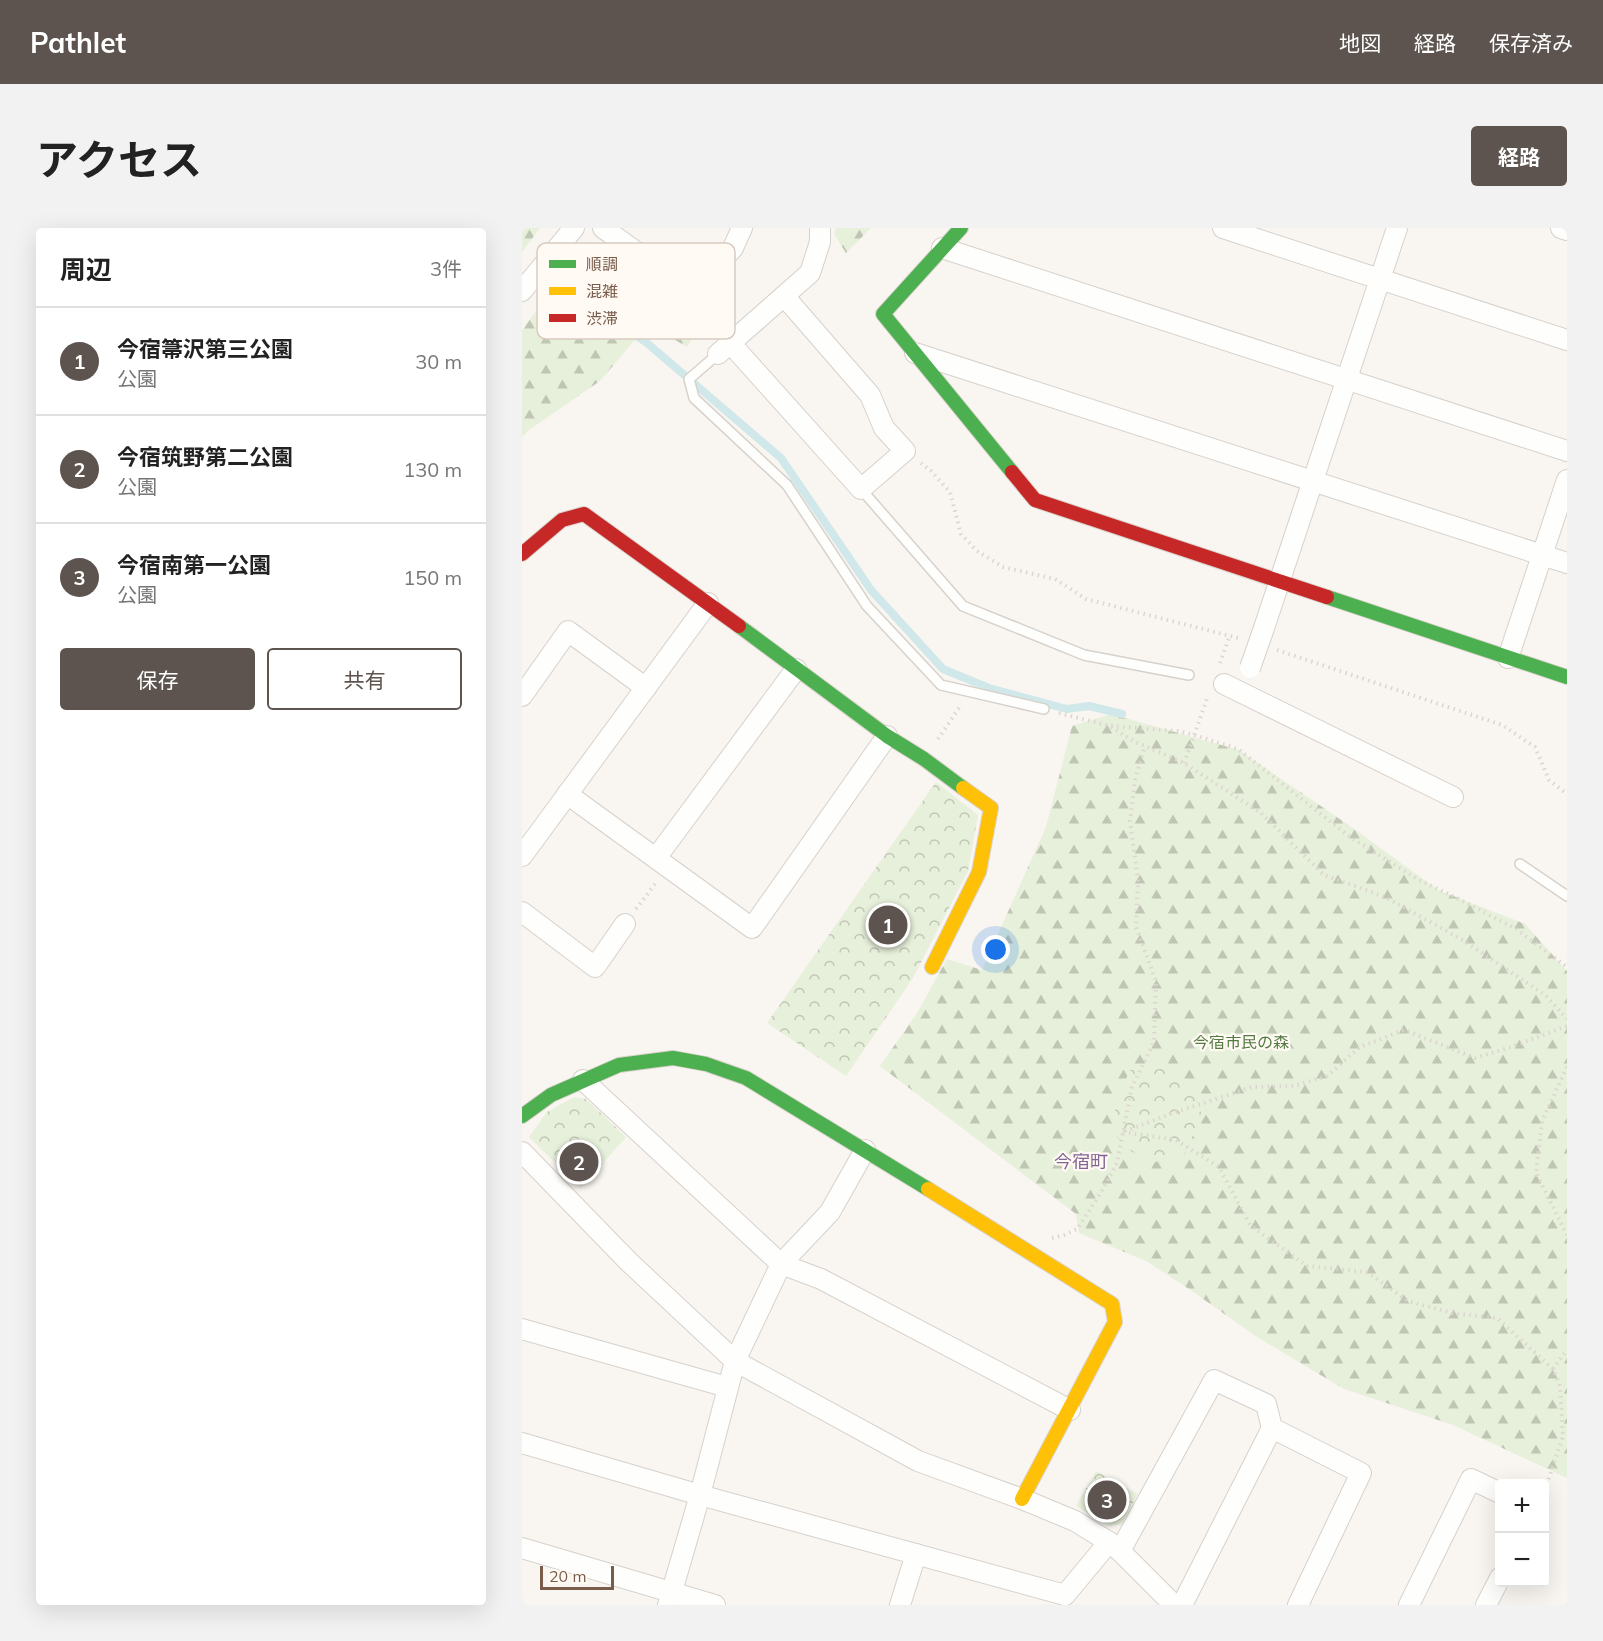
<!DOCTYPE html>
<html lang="ja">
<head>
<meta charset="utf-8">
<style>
  body { margin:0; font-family:Mulish,"Noto Sans JP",sans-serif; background:#f2f2f2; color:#222 }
  .controls { position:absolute; right:18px; bottom:18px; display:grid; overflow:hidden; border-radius:6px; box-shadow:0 6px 24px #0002 }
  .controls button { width:54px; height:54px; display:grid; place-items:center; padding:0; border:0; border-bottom:2px solid #e0e0e0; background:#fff; color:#222; font:30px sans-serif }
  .scale { position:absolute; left:18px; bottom:15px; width:74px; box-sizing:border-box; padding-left:6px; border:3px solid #7a5c4d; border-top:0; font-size:16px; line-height:21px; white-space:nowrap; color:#7a5c4d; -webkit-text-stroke:4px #fffaf3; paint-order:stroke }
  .you { position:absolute; left:474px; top:722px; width:21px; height:21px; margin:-15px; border:4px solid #fff; border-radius:50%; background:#1a73e8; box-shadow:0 0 0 9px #1a73e833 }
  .badge { display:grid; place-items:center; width:39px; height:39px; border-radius:50%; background:#5d544f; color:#fff; font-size:20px; font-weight:700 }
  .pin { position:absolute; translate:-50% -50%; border:3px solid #fff; box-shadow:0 2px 6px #0006 }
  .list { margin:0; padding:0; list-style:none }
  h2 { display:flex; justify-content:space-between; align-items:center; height:78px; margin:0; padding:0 24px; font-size:26px }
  h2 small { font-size:20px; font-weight:400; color:#767676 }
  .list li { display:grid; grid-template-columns:39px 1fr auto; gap:18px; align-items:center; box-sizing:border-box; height:108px; padding:0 24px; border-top:2px solid #e0e0e0 }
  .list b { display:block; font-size:22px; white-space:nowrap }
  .list p { margin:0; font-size:20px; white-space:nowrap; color:#767676 }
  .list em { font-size:20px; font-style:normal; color:#767676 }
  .actions { display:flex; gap:12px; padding:18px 24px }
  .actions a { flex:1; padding:14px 0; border:2px solid #5d544f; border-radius:6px; text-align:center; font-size:21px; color:#5d544f }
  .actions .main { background:#5d544f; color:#fff }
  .map { position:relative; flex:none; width:1045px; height:1377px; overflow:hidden; border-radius:6px }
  header { display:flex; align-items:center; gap:36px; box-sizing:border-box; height:84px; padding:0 30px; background:#5d544f; color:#fff }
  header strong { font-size:28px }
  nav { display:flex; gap:33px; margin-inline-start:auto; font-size:21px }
  .intro { display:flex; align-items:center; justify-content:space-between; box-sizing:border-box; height:144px; padding:0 36px }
  h1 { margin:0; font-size:42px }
  .button { padding:15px 27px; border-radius:6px; background:#5d544f; color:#fff; font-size:21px; font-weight:700 }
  main { display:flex; gap:36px; padding:0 36px }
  aside { flex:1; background:#fff; border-radius:6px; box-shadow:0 6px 24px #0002 }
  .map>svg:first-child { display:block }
  .forest { fill:url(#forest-firs) }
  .park { fill:url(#park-crowns) }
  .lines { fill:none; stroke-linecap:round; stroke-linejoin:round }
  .stream { stroke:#d0e8ea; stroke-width:8 }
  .lane-casing { stroke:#d7d1cb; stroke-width:12 }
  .street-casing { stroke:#d7d1cb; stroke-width:22 }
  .fast-casing { stroke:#d9d2cb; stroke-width:16 }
  .slow-casing { stroke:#d9d2cb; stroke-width:16 }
  .jam-casing { stroke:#d9d2cb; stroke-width:16 }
  .path { stroke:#dcd5d0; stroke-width:4; stroke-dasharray:1.5 4.5; stroke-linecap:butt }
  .lane { stroke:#fefefd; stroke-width:9 }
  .street { stroke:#fefefd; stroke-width:20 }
  .fast { stroke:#4caf50; stroke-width:14 }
  .slow { stroke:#ffc107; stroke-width:14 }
  .jam { stroke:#c62828; stroke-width:14 }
  .street-bridge-casing { stroke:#d7d1cb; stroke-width:22; stroke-linecap:butt }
  .street-bridge { stroke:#fefefd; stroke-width:20 }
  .labels { text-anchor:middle; stroke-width:4.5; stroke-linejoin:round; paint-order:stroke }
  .park-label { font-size:16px; fill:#537a41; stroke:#fffaf3 }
  .neighbourhood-label { font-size:18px; fill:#846695; stroke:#fffaf3 }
  .key { fill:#fffaf3; stroke:#d7cbc1; stroke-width:1.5 }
  .key-label { font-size:16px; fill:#7a5c4d }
</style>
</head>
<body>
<header>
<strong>Pathlet</strong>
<nav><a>地図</a><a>経路</a><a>保存済み</a></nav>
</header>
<div class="intro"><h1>アクセス</h1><a class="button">経路</a></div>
<main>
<aside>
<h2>周辺<small>3件</small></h2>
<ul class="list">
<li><span class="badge">1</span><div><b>今宿箒沢第三公園</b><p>公園</p></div><em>30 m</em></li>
<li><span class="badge">2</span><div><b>今宿筑野第二公園</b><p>公園</p></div><em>130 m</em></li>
<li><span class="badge">3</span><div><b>今宿南第一公園</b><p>公園</p></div><em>150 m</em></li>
</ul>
<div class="actions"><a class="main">保存</a><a>共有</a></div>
</aside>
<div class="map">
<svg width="1045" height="1377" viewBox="0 0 1045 1377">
  <defs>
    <pattern id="forest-firs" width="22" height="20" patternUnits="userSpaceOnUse" patternTransform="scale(1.5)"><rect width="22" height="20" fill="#e7f0db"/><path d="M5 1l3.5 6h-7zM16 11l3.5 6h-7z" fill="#c0c6b4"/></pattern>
    <pattern id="park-crowns" width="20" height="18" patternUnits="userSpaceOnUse" patternTransform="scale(1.5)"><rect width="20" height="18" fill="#e7f0db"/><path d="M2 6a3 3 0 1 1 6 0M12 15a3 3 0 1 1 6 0" fill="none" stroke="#c0c6b4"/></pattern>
  </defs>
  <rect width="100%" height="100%" fill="#f9f5f0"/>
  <g class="forest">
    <path d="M0,0H18L0,24Z"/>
    <path d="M314,0H349L324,25L312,6Z"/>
    <path d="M67,13L180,92L165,119L126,96L78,153L7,202L0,209V102Z"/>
    <path d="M589,486L717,522L831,600L916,662L1003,696L1045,743V1250L931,1197L822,1161L735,1109L667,1061L624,1033L557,1005L554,986L358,838L395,785L425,731L460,742L524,599L550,498Z"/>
  </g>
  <g class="park">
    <path d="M414,554L456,587L446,643L391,750L324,848L245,795Z"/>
    <path d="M640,841L670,860L680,888L662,927L633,934L610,924L589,903L596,868L608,842Z"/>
    <path d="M52,869L64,871L104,909L59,960L7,909L25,884Z"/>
    <path d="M574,1243L616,1266L600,1296L588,1298L554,1278Z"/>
  </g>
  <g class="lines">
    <path class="stream" d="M11,52L50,65L125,115L259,230L349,362L421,441L467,460L545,481L567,478L600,486"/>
    <g class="lane-casing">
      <g id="lane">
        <path d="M196,126L167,151L172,170L265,257L345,378L419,457L522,481"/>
        <path d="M339,261L441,378L562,427L667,447"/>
        <path d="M998,636L1045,668"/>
      </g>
    </g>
    <g class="street-casing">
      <g id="street">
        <path d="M81,0L170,64L211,20L220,0"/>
        <path d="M701,0L1045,112"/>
        <path d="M1039,0L1045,2"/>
        <path d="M420,20L1045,223"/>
        <path d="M0,63L52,0"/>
        <path d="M209,116L339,261L383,223L362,200L348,167L262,68"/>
        <path d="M393,125L1045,335"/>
        <path d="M196,126L288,45L298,14V0"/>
        <path d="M742,400L875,0"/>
        <path d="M986,430L1045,252"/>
        <path d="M702,456L931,569"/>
        <path d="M0,468L46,403L124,460"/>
        <path d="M45,566L230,700L365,508"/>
        <path d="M0,628L186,375"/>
        <path d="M134,630L274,441"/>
        <path d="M0,684L73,739L103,696"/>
        <path d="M61,852L259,1036L299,1051L548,1182"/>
        <path d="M0,924L107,1034L213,1133L396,1233L500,1271L553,1293L587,1314L598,1323L652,1377"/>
        <path d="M0,1101L205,1159"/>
        <path d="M0,1215L178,1267L543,1367L587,1314"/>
        <path d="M0,1320L193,1377"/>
        <path d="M598,1323L692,1152L744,1176L750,1200L839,1245L776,1377"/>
        <path d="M146,1377L178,1267L213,1133L259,1036L308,984L343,922"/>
        <path d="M378,1377L394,1326"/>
        <path d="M660,1377L750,1200"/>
        <path d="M887,1377L949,1251L978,1265"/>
        <path d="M964,1377L978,1350"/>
      </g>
    </g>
    <g class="fast-casing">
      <g id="fast">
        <path d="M439,0L361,86L490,244"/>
        <path d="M805,369L1045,449"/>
        <path d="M217,398L365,508L402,531L441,560"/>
        <path d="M0,888L29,867L97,837L151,830L184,836L224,850L406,961"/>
      </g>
    </g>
    <g class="slow-casing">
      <g id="slow">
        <path d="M410,739L457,644L469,580L441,560"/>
        <path d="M406,961L590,1076L593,1094L500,1271"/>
      </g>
    </g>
    <g class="jam-casing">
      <g id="jam">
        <path d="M490,244L513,272L805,369"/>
        <path d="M0,326L40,292L62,286L217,398"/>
      </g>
    </g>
    <g class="path">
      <path d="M187,76L206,89"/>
      <path d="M399,235L409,243L428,264L439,306L455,323L481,339L533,351L564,371L716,410"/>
      <path d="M755,422L980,497L1013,519L1027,552L1045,566"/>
      <path d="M698,435L708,407"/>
      <path d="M537,485L588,498L611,513L662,535L739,585L802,647L863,669L939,711L1023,767L1045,791"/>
      <path d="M589,498L656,503L672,507L716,521L828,609L897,652L935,670L994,701L1045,739"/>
      <path d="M416,511L439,477"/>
      <path d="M662,535L685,471"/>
      <path d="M114,681L133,656"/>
      <path d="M1045,839L1020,893L1014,945L1045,1007"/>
      <path d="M603,903L651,885L730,859L772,858L805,848L838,819L882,802L953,830L989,819L1045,798"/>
      <path d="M601,904L654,912L697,939L728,997L785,1038L845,1044L886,1073L930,1085L975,1090L1031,1141L1038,1158L1041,1208L1023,1262"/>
      <path d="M530,1010L542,1007L555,1001L575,971L595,935L610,859L632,814L634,753L614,699L616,653L608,593L613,552L623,518"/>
      <path d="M1031,1141L1045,1122"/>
    </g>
    <use href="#lane" class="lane"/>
    <use href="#street" class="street"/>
    <use href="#fast" class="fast"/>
    <use href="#slow" class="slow"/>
    <use href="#jam" class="jam"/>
    <g class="street-bridge-casing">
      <path id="street-bridge" d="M728,440L742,400"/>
    </g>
    <use href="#street-bridge" class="street-bridge"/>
  </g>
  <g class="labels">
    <g class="park-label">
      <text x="719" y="820">今宿市民の森</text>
    </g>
    <g class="neighbourhood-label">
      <text x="559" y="940">今宿町</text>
    </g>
  </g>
  <rect x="15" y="15" width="198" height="96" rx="9" class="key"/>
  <rect x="27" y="32" width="27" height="8" fill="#4caf50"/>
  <rect x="27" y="59" width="27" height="8" fill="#ffc107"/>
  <rect x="27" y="86" width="27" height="8" fill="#c62828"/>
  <g class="key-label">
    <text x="64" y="42">順調</text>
    <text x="64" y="69">混雑</text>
    <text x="64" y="96">渋滞</text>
  </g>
</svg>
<div class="controls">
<button>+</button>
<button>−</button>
</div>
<div class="scale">20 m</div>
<div class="you"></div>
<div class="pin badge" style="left:366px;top:697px">1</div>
<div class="pin badge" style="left:57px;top:934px">2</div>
<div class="pin badge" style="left:585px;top:1272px">3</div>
</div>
</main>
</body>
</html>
